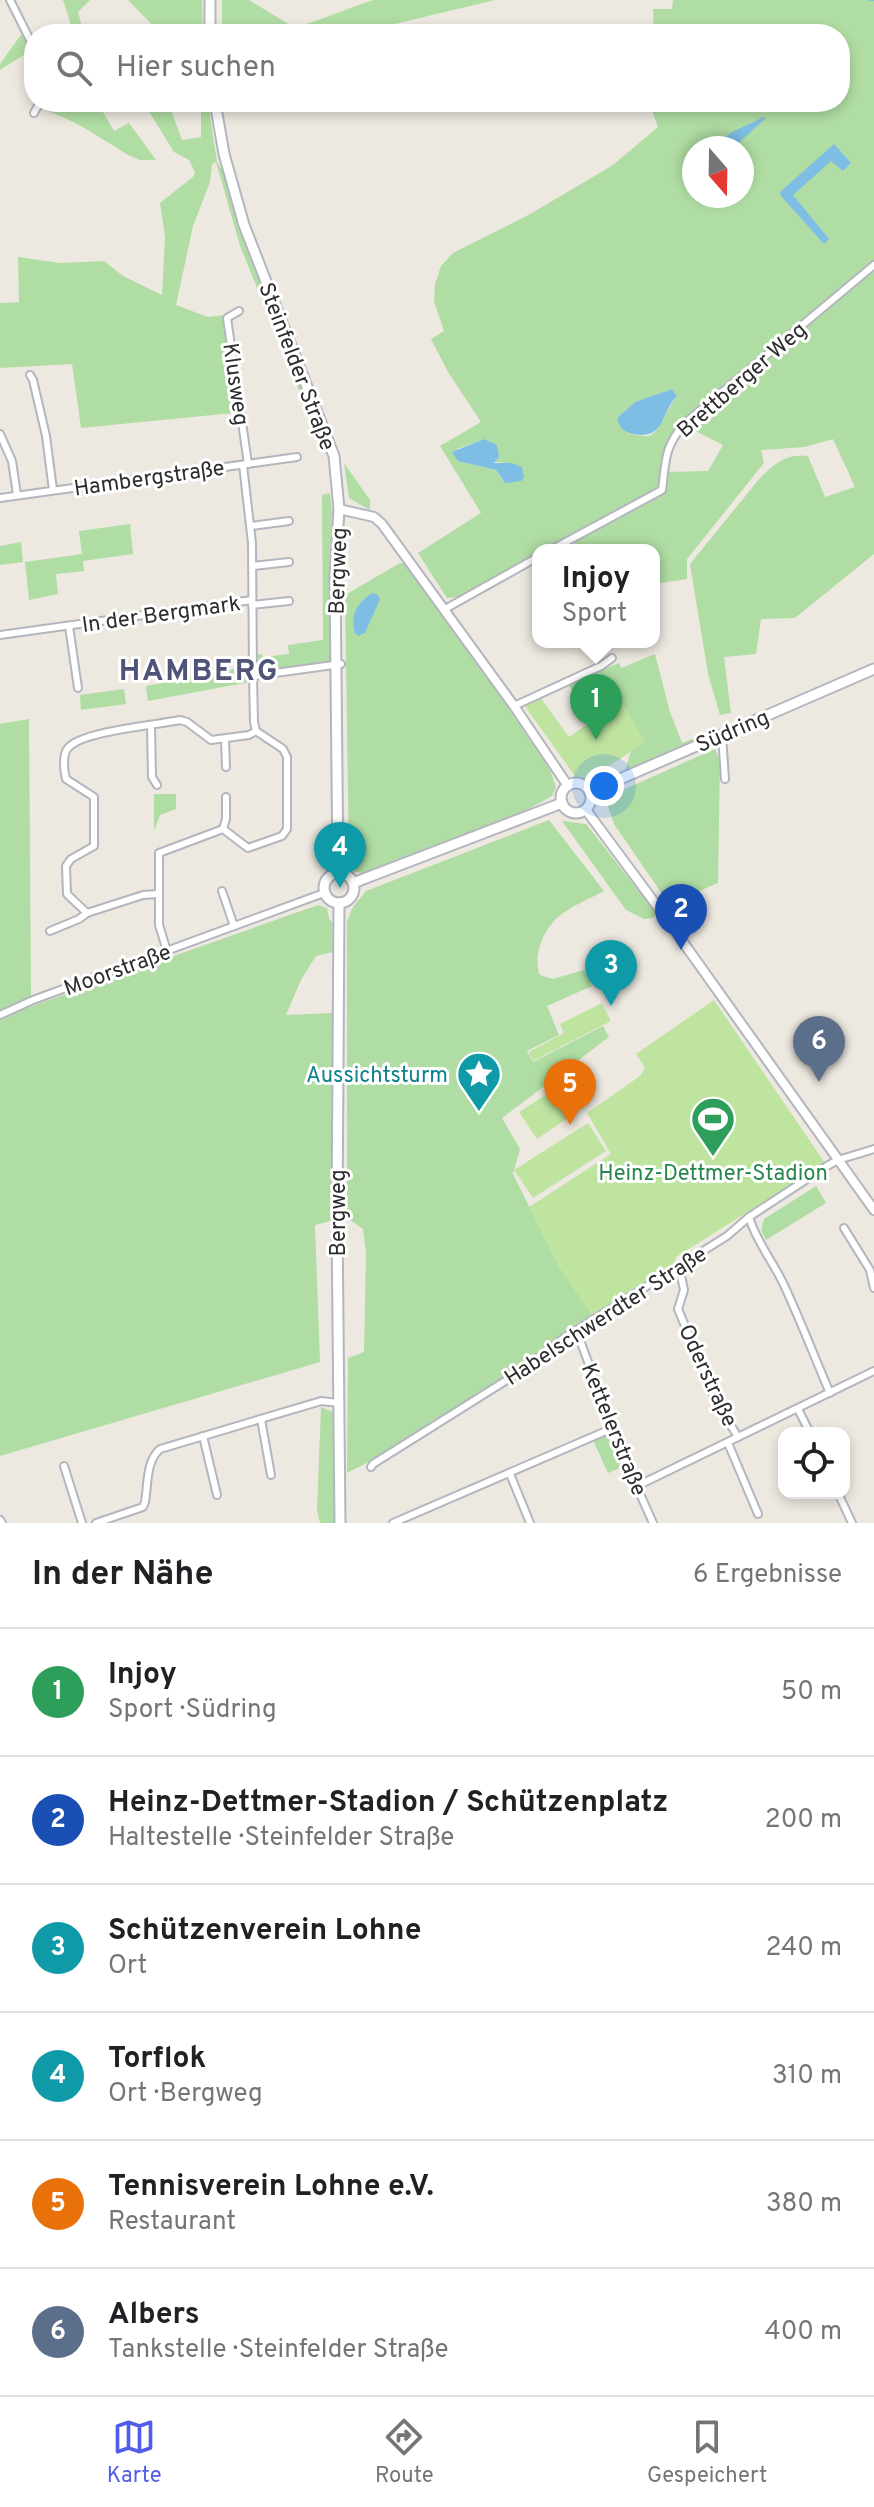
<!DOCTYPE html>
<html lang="de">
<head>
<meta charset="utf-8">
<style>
  body { margin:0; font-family:Overpass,sans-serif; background:#f2f2f2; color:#202124 }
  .controls { position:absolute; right:24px; bottom:24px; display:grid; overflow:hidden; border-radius:16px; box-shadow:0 4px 12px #0003 }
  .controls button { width:72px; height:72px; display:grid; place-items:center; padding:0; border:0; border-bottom:2px solid #e0e0e0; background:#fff; color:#202124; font:40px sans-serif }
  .compass { position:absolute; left:682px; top:136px; width:72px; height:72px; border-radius:50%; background:#fff; box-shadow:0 4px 12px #0003; rotate:160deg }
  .you { position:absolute; left:604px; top:786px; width:28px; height:28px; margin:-20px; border:6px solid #fff; border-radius:50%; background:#1a73e8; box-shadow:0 0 0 12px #1a73e833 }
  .badge { display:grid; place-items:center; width:52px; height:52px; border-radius:50%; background:#515de9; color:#fff; font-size:26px; font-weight:700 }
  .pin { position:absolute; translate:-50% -66px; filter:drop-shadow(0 2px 4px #0008) }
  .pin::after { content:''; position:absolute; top:42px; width:28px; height:24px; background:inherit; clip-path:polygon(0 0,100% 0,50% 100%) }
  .popup { position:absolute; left:532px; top:544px; width:128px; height:104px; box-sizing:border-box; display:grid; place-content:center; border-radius:16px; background:#fff; filter:drop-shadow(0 2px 6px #0005); font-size:26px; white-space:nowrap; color:#757577 }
  .popup b { font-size:30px; color:#202124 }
  .popup::after { content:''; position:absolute; left:50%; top:100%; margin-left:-16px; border:16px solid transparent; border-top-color:#fff }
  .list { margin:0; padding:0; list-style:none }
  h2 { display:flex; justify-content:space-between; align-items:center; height:104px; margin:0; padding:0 32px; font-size:34px }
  h2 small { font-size:26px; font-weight:400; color:#757577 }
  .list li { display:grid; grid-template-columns:52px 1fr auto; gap:24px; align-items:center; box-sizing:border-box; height:128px; padding:0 32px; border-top:2px solid #e0e0e0 }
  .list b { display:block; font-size:30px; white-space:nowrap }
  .list p { margin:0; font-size:26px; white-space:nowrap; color:#757577 }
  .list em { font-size:26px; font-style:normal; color:#757577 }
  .icon { flex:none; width:44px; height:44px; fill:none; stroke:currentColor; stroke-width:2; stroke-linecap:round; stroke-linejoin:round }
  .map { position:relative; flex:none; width:874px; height:1523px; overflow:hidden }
  .search { position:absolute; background:#fff; box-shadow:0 4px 12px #0003; left:24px; right:24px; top:24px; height:88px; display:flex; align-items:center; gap:20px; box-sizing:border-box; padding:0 28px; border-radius:32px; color:#757577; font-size:30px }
  .sheet { height:872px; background:#fff }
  nav { display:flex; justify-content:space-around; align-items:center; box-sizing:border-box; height:112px; border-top:2px solid #e0e0e0; background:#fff; font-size:22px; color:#757577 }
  nav a { display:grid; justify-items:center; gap:4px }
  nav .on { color:#515de9 }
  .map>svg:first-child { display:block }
  .green { fill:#b0dda3; fill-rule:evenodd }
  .pitch { fill:#bfe4a0 }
  .water { fill:#7ebee4 }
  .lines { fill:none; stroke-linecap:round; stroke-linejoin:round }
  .stream { stroke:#7ebee4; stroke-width:2 }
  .minor-casing { stroke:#b4b5bf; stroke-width:10 }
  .tertiary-casing { stroke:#b4b5bf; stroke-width:12 }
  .secondary-casing { stroke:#b4b5bf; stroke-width:13 }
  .minor { stroke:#fff; stroke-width:6 }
  .tertiary { stroke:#fff; stroke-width:8 }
  .secondary { stroke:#fff; stroke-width:9 }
  .labels { text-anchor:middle; stroke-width:6; stroke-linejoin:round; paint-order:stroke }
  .street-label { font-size:22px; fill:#2d2d2d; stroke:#fff }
  .culture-label { font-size:22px; fill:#0d838f; stroke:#fff; text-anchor:end }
  .leisure-label { font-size:22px; fill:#27864d; stroke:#fff }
  .district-label { font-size:30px; font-weight:bold; letter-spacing:2px; fill:#515479; stroke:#fff }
</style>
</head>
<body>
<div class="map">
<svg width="874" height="1523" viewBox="0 0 874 1523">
  <rect width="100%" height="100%" fill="#ede9e1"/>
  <g class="green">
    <path d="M63,0H90L78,12L84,34H74Z"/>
    <path d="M128,0H202L203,34H161Z"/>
    <path d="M222,0H249L290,25H304L373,0H495L353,34H222Z"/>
    <path d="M673,0H874V554L795,618L761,619L756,654L724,657L731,713L720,715L708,674L690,564L760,478C775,463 787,453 808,456L825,497L855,487L833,439L805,447L761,450L764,463L687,559V579L654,584V550H580L573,541L665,491L667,472L708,471L723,445L686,426L708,406L704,402C667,436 666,438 660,488L545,550H538V554L460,597L447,598L418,553L481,513L440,446L481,422L448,372L431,339L444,331L434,301L435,284L441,266L453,253L532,213L613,165L658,127L649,102H840V34H654L653,9H672ZM694,148H742V196H694ZM672,389L677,396C669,405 659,434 649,436C643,437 634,434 628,433L617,418L635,402ZM484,439L499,457L494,462L507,463L502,480L496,470L458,461L457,449Z"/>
    <path d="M28,31L34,40V53L30,51L0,70V64L23,32Z"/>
    <path d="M42,102H59L63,106L76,102H97L114,131L129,123L156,160H140L130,156C101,139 74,118 40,109Z"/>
    <path d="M143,102H168L182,140L201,137V102H208L217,162L223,171L234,209L307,392L325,448L322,447L240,246L216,162L212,164L210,182L193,226L176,305L208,317L226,315L231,319L243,412L81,428L72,364L0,368V303L19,302L18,257L60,263L104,261L123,276L162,295L165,237L160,203L194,176L195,172L189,160L174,152Z"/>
    <path d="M344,463L370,500V510L349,498Z"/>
    <path d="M330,493L332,512L329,572L332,662L251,674L250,682L148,701L146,686L255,665V655L262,654L263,657L289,654L288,645L323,640L322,495Z"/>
    <path d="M130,524L133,554L83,561L84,571L56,574L58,594L29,600L25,562L82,554L79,531Z"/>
    <path d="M21,542L23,562L0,565V546Z"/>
    <path d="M400,563L408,564L446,616L550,770L556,787L552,796L512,818L363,873L355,872L349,862L345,595Z"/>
    <path d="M655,654L670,712L682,743L716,729V732L625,771L631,751L645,742L621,702L593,720L568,684L619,663L621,668Z"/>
    <path d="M124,689L126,704L81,710L80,695Z"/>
    <path d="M29,719L31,996L0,1011V724Z"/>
    <path d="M715,749L720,760L718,883L669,904L614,824L607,804L618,792Z"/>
    <path d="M154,794H176V809L160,815L154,831Z"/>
    <path d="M549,820L604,891C589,899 571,906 558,917C544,929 532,957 540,975L553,979L584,970L592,986L547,1006L559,1035L527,1051L533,1062L603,1026L609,1037L502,1118L520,1149L513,1174L559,1266L593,1316C565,1334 539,1355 512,1374C459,1410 404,1445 347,1473L348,1358L364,1352L366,1253L363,1229L347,1218V921L353,907L366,891Z"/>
    <path d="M562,821L586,824L656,913L654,918L644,919L626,910Z"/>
    <path d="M318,905L327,908L329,919L332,922L333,952L316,956L302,978L286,1015L333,1013L334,1220L315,1225L320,1362L0,1456V1019L32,1006Z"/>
    <path d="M816,1186L826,1203L766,1240L761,1230L764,1219Z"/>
    <path d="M321,1407L333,1412L334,1523H320L317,1510Z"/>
    <path d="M613,1428L627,1465L608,1473L592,1438Z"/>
  </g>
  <g class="pitch">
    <path d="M540,697L569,737L620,701L645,742L589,780L575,776L524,705Z"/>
    <path d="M714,1000L825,1163L676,1257L675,1263L593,1316L559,1266L529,1207L611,1154L587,1113L640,1076L645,1068L636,1054Z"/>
    <path d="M602,1003L611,1021L533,1061L529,1052L564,1033L560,1024Z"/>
    <path d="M561,1085L578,1111L537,1139L519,1112Z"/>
    <path d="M588,1123L606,1151L533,1198L514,1170Z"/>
  </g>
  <g class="water">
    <path d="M763,117L766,118L733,148H721V141C731,129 749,126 763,117Z"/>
    <path d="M834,144L851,163L843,171L831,161L793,195L829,239L824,244L781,196L780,192Z"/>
    <path d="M672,389L677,396C660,414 665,440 634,434C623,432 620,428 617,418L635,402Z"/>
    <path d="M484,439L497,445L499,457L494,463H511L522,467L524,477L521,481L505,483L496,470L458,461L452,452Z"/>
    <path d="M372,593L377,594L380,599L365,633L358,636L355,633C350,613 357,604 372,593Z"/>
  </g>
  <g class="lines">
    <path class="stream" d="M870,0H874"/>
    <g class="minor-casing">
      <g id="minor">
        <path d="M10,0L34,48"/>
        <path d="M34,113L40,102"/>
        <path d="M239,311L227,318L248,464"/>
        <path d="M30,375L33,380L46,436L53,490"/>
        <path d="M0,434L12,461L17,495"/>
        <path d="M243,465L252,543L253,676"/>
        <path d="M0,498L297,457"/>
        <path d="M251,526L289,521"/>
        <path d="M551,550L662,490C666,460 664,448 684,424L874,265"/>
        <path d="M253,566L289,562"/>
        <path d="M252,605L289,601"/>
        <path d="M445,609L538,557"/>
        <path d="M69,626L78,688"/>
        <path d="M0,635L252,600"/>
        <path d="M514,706L601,666L612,658"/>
        <path d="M151,726L152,777L157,785"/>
        <path d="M722,735L725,779"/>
        <path d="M225,739L226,767"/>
        <path d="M223,829L226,819V797"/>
        <path d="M222,891L234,926"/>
        <path d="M158,894L143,895L87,913L67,894L66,866L71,859L94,846V797L66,779C64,771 62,755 68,748C82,731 156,725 180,720L187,722L211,740L249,735L256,731"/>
        <path d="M50,931L79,919L87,913"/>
        <path d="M167,951L159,925V853L223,829L248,848L282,836L287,829V757L283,749L256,731L254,722L253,676L341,664"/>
        <path d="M0,1015L33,1000L324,893"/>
        <path d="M749,1217C756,1241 772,1260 783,1283C800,1319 814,1356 830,1393"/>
        <path d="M844,1228L870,1270L874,1288"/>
        <path d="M679,1266L684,1290L678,1309L716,1401L738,1437"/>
        <path d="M578,1335L624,1458L653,1523"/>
        <path d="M798,1409L810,1433"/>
        <path d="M261,1419L271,1475"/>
        <path d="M203,1436L217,1495"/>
        <path d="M728,1443L758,1514"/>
        <path d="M64,1466L82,1523"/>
        <path d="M371,1467L373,1464L518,1373L564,1338L727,1236L749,1217L827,1166L838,1160L874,1149"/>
        <path d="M510,1474L530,1523"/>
        <path d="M637,1486L874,1371"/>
        <path d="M838,1493L852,1523"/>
        <path d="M0,1520L2,1523"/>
        <path d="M96,1523L143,1507L145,1502C148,1484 146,1461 160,1449L321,1401L339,1403"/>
        <path d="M393,1523L613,1428"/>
      </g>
    </g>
    <g class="tertiary-casing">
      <g id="tertiary">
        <path d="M339,509L374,517L382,524L514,706L568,786"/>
        <path d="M586,810L663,914L874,1210"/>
      </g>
    </g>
    <g class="secondary-casing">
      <g id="secondary">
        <path d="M210,34V0"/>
        <path d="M215,102L224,154L244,225L334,456L339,509L335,577L338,873"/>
        <circle cx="576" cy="798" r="15"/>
        <path d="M590,792L874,669"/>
        <circle cx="339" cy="888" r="15"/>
        <path d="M353,883L562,803"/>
        <path d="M339,903L337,1222L340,1523"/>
      </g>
    </g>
    <use href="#minor" class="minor"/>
    <use href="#tertiary" class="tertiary"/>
    <use href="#secondary" class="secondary"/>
  </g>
  <defs>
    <g id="sight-pin" transform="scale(2.3)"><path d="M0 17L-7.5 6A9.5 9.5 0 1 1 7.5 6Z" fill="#0f9aa8" stroke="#fff"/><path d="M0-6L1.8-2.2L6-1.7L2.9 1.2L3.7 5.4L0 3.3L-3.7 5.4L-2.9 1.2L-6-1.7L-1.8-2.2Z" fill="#fff"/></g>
    <g id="stadium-pin" transform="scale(2.3)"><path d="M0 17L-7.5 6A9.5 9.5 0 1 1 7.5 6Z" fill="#2e9e5b" stroke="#fff"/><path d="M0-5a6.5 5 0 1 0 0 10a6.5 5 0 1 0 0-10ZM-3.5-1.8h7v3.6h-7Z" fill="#fff"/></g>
  </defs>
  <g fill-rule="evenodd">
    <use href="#sight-pin" x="479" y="1074"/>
    <use href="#stadium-pin" x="713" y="1119"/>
  </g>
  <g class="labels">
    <g class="street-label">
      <text transform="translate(298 366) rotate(69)" y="8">Steinfelder Straße</text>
      <text transform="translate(741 379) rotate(-41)" y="8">Brettberger Weg</text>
      <text transform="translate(237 384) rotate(82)" y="8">Klusweg</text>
      <text transform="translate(149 477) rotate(-8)" y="8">Hambergstraße</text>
      <text transform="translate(337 571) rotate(-88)" y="8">Bergweg</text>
      <text transform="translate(161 613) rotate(-8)" y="8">In der Bergmark</text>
      <text transform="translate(732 730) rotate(-23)" y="8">Südring</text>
      <text transform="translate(117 969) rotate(-20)" y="8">Moorstraße</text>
      <text transform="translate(337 1213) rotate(-90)" y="8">Bergweg</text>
      <text transform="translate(605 1315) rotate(-33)" y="8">Habelschwerdter Straße</text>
      <text transform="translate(709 1375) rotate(65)" y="8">Oderstraße</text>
      <text transform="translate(615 1429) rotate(68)" y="8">Kettelerstraße</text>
    </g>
    <g class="culture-label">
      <text x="448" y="1082">Aussichtsturm</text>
    </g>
    <g class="leisure-label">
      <text x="713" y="1180">Heinz-Dettmer-Stadion</text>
    </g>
    <g class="district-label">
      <text x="199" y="680">HAMBERG</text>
    </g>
  </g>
</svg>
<div class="controls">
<button><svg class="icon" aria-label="locate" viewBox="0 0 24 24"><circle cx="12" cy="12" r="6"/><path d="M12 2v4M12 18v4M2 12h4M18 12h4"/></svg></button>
</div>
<svg class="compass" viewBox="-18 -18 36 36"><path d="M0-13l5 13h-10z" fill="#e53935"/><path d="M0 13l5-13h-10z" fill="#757577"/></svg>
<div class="you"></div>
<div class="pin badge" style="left:596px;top:740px;background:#2e9e5b">1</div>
<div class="popup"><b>Injoy</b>Sport</div>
<div class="pin badge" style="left:681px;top:950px;background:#1a4fb4">2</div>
<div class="pin badge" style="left:611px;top:1006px;background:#0f9aa8">3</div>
<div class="pin badge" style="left:340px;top:888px;background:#0f9aa8">4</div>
<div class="pin badge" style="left:570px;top:1125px;background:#e8710a">5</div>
<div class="pin badge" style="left:819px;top:1082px;background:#5c6f8a">6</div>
<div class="search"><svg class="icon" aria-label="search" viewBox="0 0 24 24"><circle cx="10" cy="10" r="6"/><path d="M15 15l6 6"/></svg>Hier suchen</div>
</div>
<section class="sheet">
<h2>In der Nähe<small>6 Ergebnisse</small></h2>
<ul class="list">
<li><span class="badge" style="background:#2e9e5b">1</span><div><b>Injoy</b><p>Sport · Südring</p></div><em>50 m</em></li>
<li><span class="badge" style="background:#1a4fb4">2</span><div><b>Heinz-Dettmer-Stadion / Schützenplatz</b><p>Haltestelle · Steinfelder Straße</p></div><em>200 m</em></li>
<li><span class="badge" style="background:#0f9aa8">3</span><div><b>Schützenverein Lohne</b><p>Ort</p></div><em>240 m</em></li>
<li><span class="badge" style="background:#0f9aa8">4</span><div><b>Torflok</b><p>Ort · Bergweg</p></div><em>310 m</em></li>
<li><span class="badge" style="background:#e8710a">5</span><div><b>Tennisverein Lohne e.V.</b><p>Restaurant</p></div><em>380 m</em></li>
<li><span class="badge" style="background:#5c6f8a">6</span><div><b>Albers</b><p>Tankstelle · Steinfelder Straße</p></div><em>400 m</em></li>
</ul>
</section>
<nav>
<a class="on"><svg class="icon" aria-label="map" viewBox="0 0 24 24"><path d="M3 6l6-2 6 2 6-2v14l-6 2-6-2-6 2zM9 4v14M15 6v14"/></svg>Karte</a>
<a><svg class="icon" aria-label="directions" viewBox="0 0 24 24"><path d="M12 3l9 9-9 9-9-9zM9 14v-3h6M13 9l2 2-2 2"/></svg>Route</a>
<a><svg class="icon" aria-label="saved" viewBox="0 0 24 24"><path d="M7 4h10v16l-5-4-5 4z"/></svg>Gespeichert</a>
</nav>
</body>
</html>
